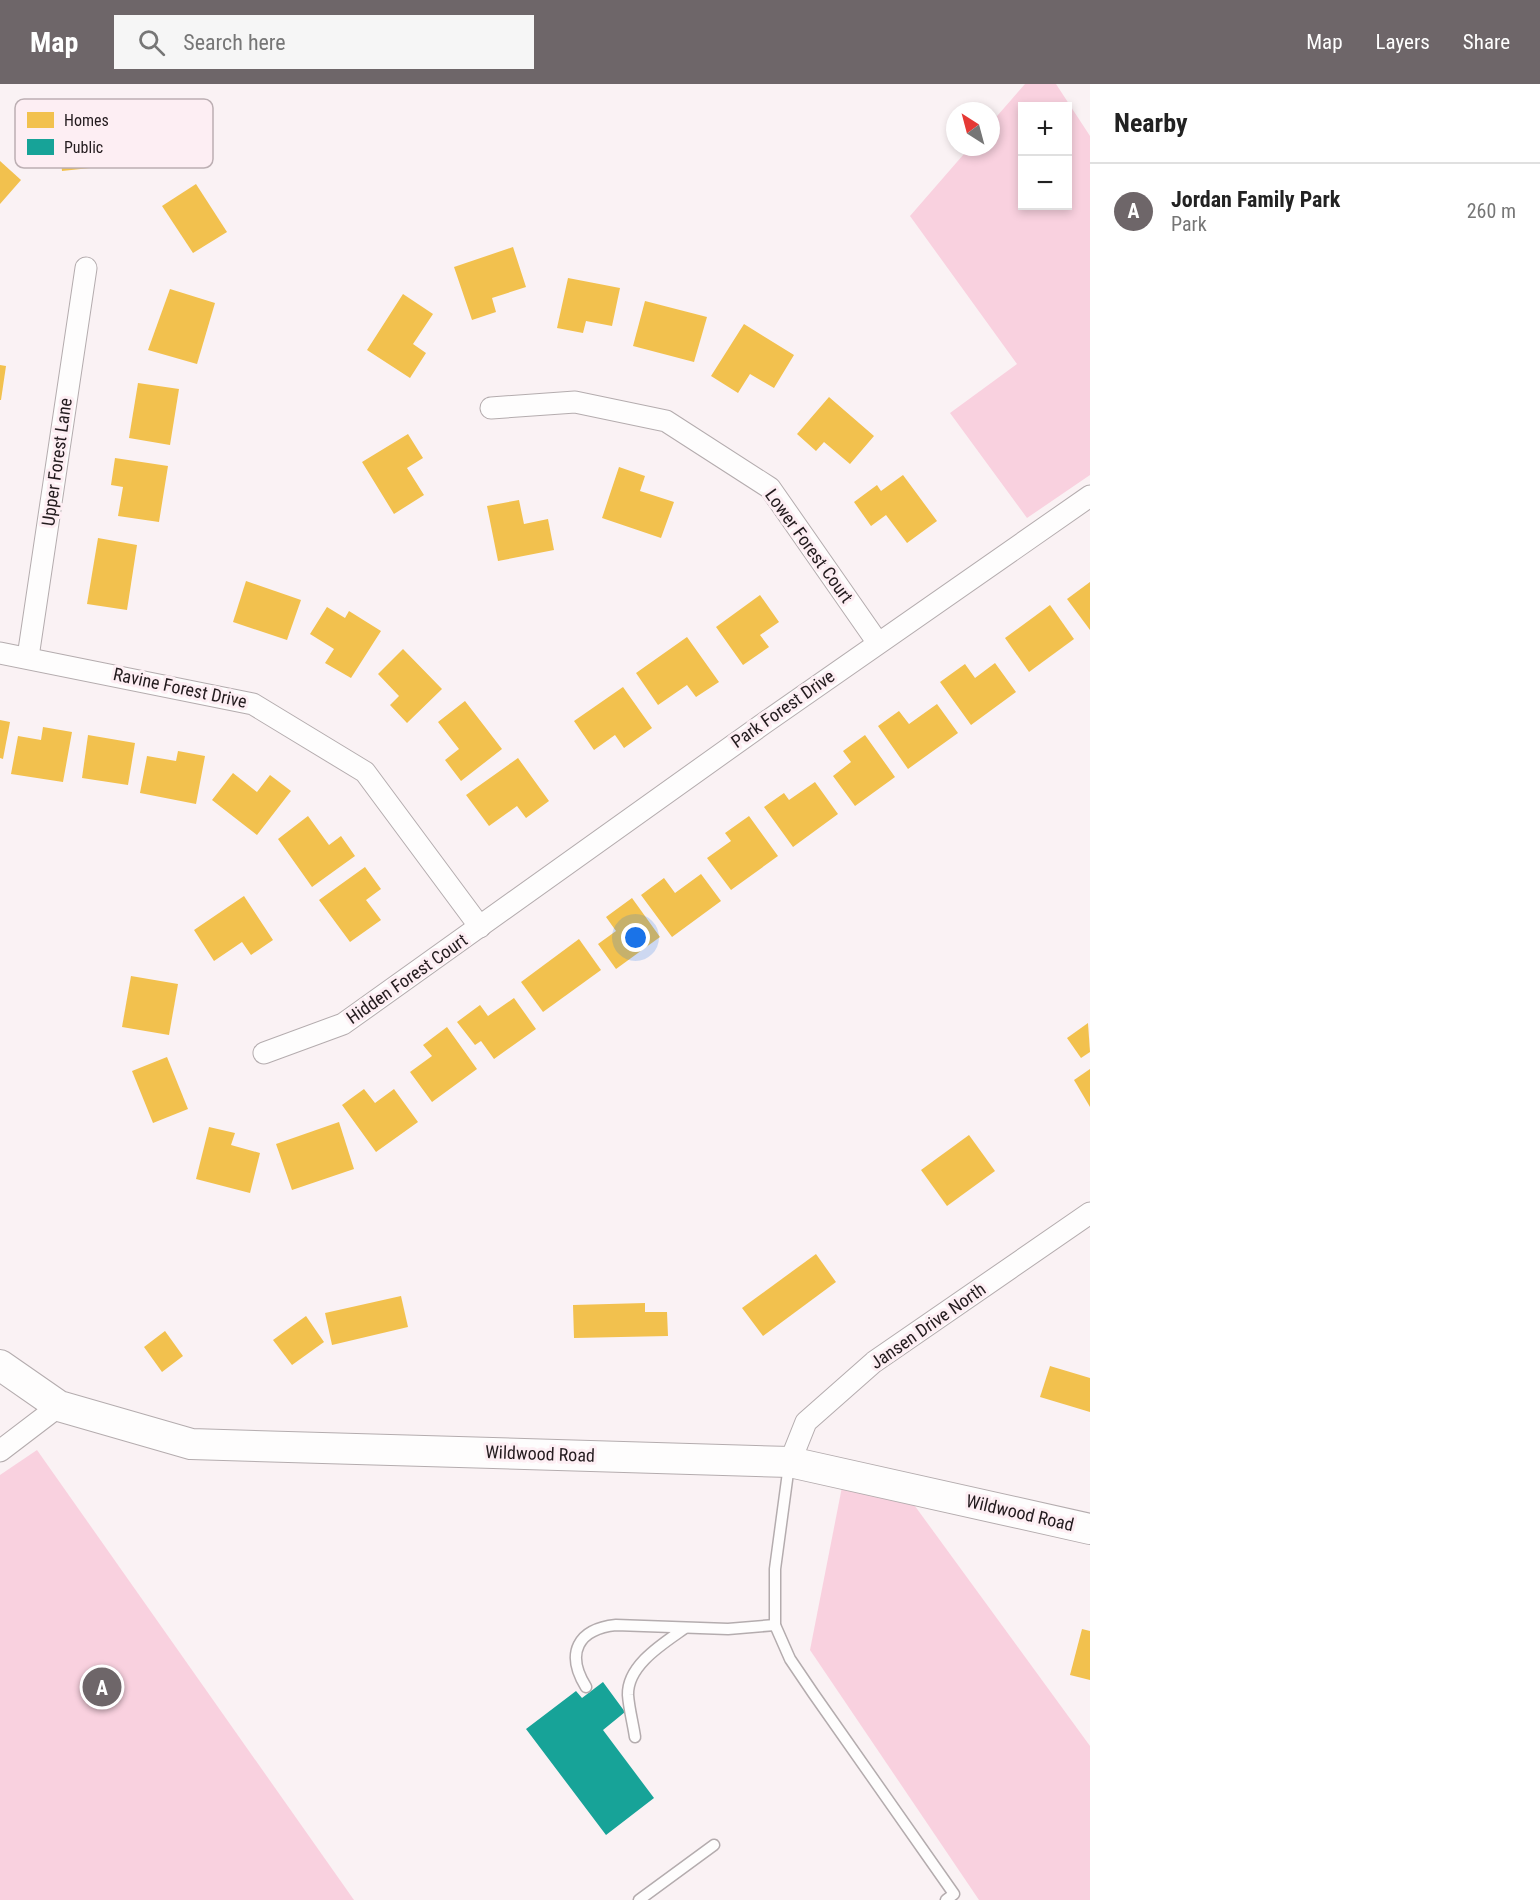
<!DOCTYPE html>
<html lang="en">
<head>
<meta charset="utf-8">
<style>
  body { margin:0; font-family:"Roboto Condensed",sans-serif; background:#f6f6f6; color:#222 }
  .controls { position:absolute; right:18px; top:18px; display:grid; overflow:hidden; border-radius:0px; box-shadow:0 3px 9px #0003 }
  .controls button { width:54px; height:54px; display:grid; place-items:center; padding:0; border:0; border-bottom:2px solid #e0e0e0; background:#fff; color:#222; font:30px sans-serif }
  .compass { position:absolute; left:946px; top:18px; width:54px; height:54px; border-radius:50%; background:#fff; box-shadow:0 3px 9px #0003; rotate:324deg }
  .you { position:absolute; left:636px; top:854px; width:21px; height:21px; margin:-15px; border:4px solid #fff; border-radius:50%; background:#1a73e8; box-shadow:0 0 0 9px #1a73e833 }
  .badge { display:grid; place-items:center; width:39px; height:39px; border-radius:50%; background:#6e6669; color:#fff; font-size:20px; font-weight:700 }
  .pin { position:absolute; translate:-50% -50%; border:3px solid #fff; box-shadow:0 2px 6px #0006 }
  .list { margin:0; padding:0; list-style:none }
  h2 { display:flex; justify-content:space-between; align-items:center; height:78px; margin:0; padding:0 24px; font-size:26px }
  h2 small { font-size:20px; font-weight:400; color:#767676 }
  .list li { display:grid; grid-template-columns:39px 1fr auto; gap:18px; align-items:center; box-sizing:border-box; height:96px; padding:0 24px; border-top:2px solid #e0e0e0 }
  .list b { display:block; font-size:22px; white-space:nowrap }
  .list p { margin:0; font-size:20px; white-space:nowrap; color:#767676 }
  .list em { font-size:20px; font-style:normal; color:#767676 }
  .icon { flex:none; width:33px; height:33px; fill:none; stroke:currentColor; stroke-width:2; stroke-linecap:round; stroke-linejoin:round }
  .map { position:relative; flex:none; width:1090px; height:1816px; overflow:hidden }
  header { display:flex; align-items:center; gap:36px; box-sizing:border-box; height:84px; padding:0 30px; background:#6e6669; color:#fff }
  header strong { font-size:28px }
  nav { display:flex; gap:33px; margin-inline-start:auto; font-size:21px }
  .search { width:420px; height:54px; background:#f6f6f6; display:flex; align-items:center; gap:15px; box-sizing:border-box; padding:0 21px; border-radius:0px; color:#767676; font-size:22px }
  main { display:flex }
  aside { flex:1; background:#fff }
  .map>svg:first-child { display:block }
  .green { fill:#f9d1df; fill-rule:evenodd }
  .homes { fill:#f2c14e }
  .public { fill:#17a398 }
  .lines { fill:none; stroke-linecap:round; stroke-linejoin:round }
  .lane-casing { stroke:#b4acae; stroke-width:13 }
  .street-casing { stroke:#b4acae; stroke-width:23 }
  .secondary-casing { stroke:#b4acae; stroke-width:32 }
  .lane { stroke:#fefdfd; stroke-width:10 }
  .street { stroke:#fefdfd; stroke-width:21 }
  .secondary { stroke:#fefdfd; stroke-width:30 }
  .labels { text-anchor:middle; stroke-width:6; stroke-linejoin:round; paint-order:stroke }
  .street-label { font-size:18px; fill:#231b1e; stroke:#fdeef3 }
  .key { fill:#fdeef3; stroke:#bcafb3; stroke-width:1.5 }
  .key-label { font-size:16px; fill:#231b1e }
</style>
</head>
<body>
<header>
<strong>Map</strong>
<div class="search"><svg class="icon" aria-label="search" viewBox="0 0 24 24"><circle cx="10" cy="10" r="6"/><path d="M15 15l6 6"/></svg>Search here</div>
<nav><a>Map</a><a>Layers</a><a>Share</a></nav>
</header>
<main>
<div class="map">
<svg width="1090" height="1816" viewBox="0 0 1090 1816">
  <rect width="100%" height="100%" fill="#faf2f4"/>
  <g class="green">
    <path d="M1025,0H1056L1090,52V391L1027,434L950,329L1017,280L910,132L970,63H991V39ZM1023,22H1068V122H1023Z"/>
    <path d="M37,1366L354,1816H0V1391Z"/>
    <path d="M842,1403L912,1418L1090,1662V1816H979L810,1566Z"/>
  </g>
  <g class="homes">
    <path d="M126,21L130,62L89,66L90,84L62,87L56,28Z"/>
    <path d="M0,77L21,96L0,120Z"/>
    <path d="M196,100L227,148L193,169L162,122Z"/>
    <path d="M513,163L526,203L492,214L496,228L472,236L454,183Z"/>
    <path d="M568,194L620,204L612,242L586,237L583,249L557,244Z"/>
    <path d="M170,205L215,219L197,280L148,266Z"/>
    <path d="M403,210L433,230L413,260L426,269L410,294L367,266Z"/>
    <path d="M645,217L707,233L694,278L633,262Z"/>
    <path d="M744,240L794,271L774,304L750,290L738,309L711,292Z"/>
    <path d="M0,281L6,282L1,316H0Z"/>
    <path d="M138,299L179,305L170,361L129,354Z"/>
    <path d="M829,313L874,352L850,380L824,358L816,367L797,350Z"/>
    <path d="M408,350L423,374L407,384L424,411L394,430L362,378Z"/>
    <path d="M115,374L168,382L159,438L118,432L123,403L111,401Z"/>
    <path d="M619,383L645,392L640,407L674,418L661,454L602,434Z"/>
    <path d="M903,391L937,437L907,459L886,431L871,442L854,418L877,401L881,407Z"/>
    <path d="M519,416L524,440L548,435L554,466L498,477L487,422Z"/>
    <path d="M98,454L137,461L127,526L87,520Z"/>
    <path d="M246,497L301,516L287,556L233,538Z"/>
    <path d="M1090,498V546L1067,515Z"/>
    <path d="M760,511L779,538L760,551L769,563L743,581L716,543Z"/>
    <path d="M1050,521L1074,555L1029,588L1005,554Z"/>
    <path d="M327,523L345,534L349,527L381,547L351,594L325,579L334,565L310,550Z"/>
    <path d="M687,553L719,598L696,613L687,601L658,621L636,589Z"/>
    <path d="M403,565L442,605L407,639L390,621L399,612L378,590Z"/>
    <path d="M995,579L1016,608L971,641L940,598L965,580L975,594Z"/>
    <path d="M623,603L652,644L624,664L615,651L594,666L574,637Z"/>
    <path d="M465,617L502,665L461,697L445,676L459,665L438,638Z"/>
    <path d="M937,620L958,649L908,685L878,642L899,627L909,640Z"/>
    <path d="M0,636L10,638L3,675L0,674Z"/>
    <path d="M43,643L72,648L63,698L11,690L18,652L41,656Z"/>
    <path d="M88,651L135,659L128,701L82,694Z"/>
    <path d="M865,651L895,693L855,722L833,692L851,678L843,667Z"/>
    <path d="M178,667L205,672L196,720L140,709L147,672L176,677Z"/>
    <path d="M518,674L549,717L526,734L517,722L489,742L466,711Z"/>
    <path d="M233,689L257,708L270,691L291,707L257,751L212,716Z"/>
    <path d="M815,698L838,730L793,763L764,723L784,709L789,716Z"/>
    <path d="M308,732L329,761L341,752L355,772L312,803L278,755Z"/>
    <path d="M749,732L778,772L731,806L707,774L731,757L725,749Z"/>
    <path d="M365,783L381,805L366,816L381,836L350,858L319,816Z"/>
    <path d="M701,790L721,817L672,853L641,811L664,794L675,809Z"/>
    <path d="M244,812L273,856L251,871L242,858L214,877L194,846Z"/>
    <path d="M632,814L660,853L616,885L598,860L616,847L606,833Z"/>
    <path d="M579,855L601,886L543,928L521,898Z"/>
    <path d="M131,892L178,900L169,951L122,943Z"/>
    <path d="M514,914L536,945L494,975L481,957L475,961L457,938L480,921L488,932Z"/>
    <path d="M1088,939L1090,968L1081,974L1067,954Z"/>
    <path d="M447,943L477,985L432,1018L410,988L432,972L423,961Z"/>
    <path d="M167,973L188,1025L153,1039L132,987Z"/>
    <path d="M1090,985V1023L1074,996Z"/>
    <path d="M364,1005L375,1019L394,1005L418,1038L376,1068L342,1021Z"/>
    <path d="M339,1038L354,1085L292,1106L276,1060Z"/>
    <path d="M209,1043L235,1049L231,1061L260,1069L250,1109L196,1095Z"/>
    <path d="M969,1051L995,1087L947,1122L921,1086Z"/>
    <path d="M816,1170L836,1198L763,1252L742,1224Z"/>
    <path d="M401,1212L408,1243L332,1261L325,1229Z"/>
    <path d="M645,1219V1228H667L668,1252L574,1254L573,1221Z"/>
    <path d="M306,1232L324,1258L292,1281L273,1256Z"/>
    <path d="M165,1247L183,1272L162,1288L144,1263Z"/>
    <path d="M1050,1282L1090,1294V1328L1040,1313Z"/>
    <path d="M1082,1545L1090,1547V1596L1070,1591Z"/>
  </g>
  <path class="public" d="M603,1598L625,1628L603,1646L654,1714L606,1751L526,1645L576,1607L582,1614Z"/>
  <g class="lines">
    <g class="lane-casing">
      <g id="lane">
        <path d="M789,1381L775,1485V1541L790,1575L813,1609L954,1810L946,1816"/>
        <path d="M586,1603C565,1569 578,1545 616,1541L728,1545L775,1541"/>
        <path d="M635,1653C633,1639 629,1625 628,1611C627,1581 664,1559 685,1544"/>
        <path d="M639,1816L714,1761"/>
      </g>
    </g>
    <g class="street-casing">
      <g id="street">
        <path d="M491,324L575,318L666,337L770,404L878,559"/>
        <path d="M0,569L253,620L365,688L480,843"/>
        <path d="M28,573L86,184"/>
        <path d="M264,969L343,940L763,640L1090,412"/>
        <path d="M0,1367L59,1322"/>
        <path d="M790,1378L806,1338L874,1278L1090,1129"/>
      </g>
    </g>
    <g class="secondary-casing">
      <path id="secondary" d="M0,1281L59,1322L191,1360L790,1378L1090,1445"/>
    </g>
    <use href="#lane" class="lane"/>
    <use href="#street" class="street"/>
    <use href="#secondary" class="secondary"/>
  </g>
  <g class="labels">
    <g class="street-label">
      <text transform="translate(57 378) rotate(-82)" y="6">Upper Forest Lane</text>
      <text transform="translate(809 462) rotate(54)" y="6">Lower Forest Court</text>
      <text transform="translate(180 604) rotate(12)" y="6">Ravine Forest Drive</text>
      <text transform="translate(783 625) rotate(-35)" y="6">Park Forest Drive</text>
      <text transform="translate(407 895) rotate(-35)" y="6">Hidden Forest Court</text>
      <text transform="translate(928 1242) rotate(-35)" y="6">Jansen Drive North</text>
      <text transform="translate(540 1370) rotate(2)" y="6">Wildwood Road</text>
      <text transform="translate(1020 1429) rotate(13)" y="6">Wildwood Road</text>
    </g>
  </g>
  <rect x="15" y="15" width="198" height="69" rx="9" class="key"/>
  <rect x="27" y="28" width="27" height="16" fill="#f2c14e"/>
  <rect x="27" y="55" width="27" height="16" fill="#17a398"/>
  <g class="key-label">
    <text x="64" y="42">Homes</text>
    <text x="64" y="69">Public</text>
  </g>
</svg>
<div class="controls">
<button>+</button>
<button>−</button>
</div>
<svg class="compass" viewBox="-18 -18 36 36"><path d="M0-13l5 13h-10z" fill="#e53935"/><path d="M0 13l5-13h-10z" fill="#767676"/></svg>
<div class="you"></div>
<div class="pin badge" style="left:102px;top:1603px">A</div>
</div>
<aside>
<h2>Nearby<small></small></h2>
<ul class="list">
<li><span class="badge">A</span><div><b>Jordan Family Park</b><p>Park</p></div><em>260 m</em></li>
</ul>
</aside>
</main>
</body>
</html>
